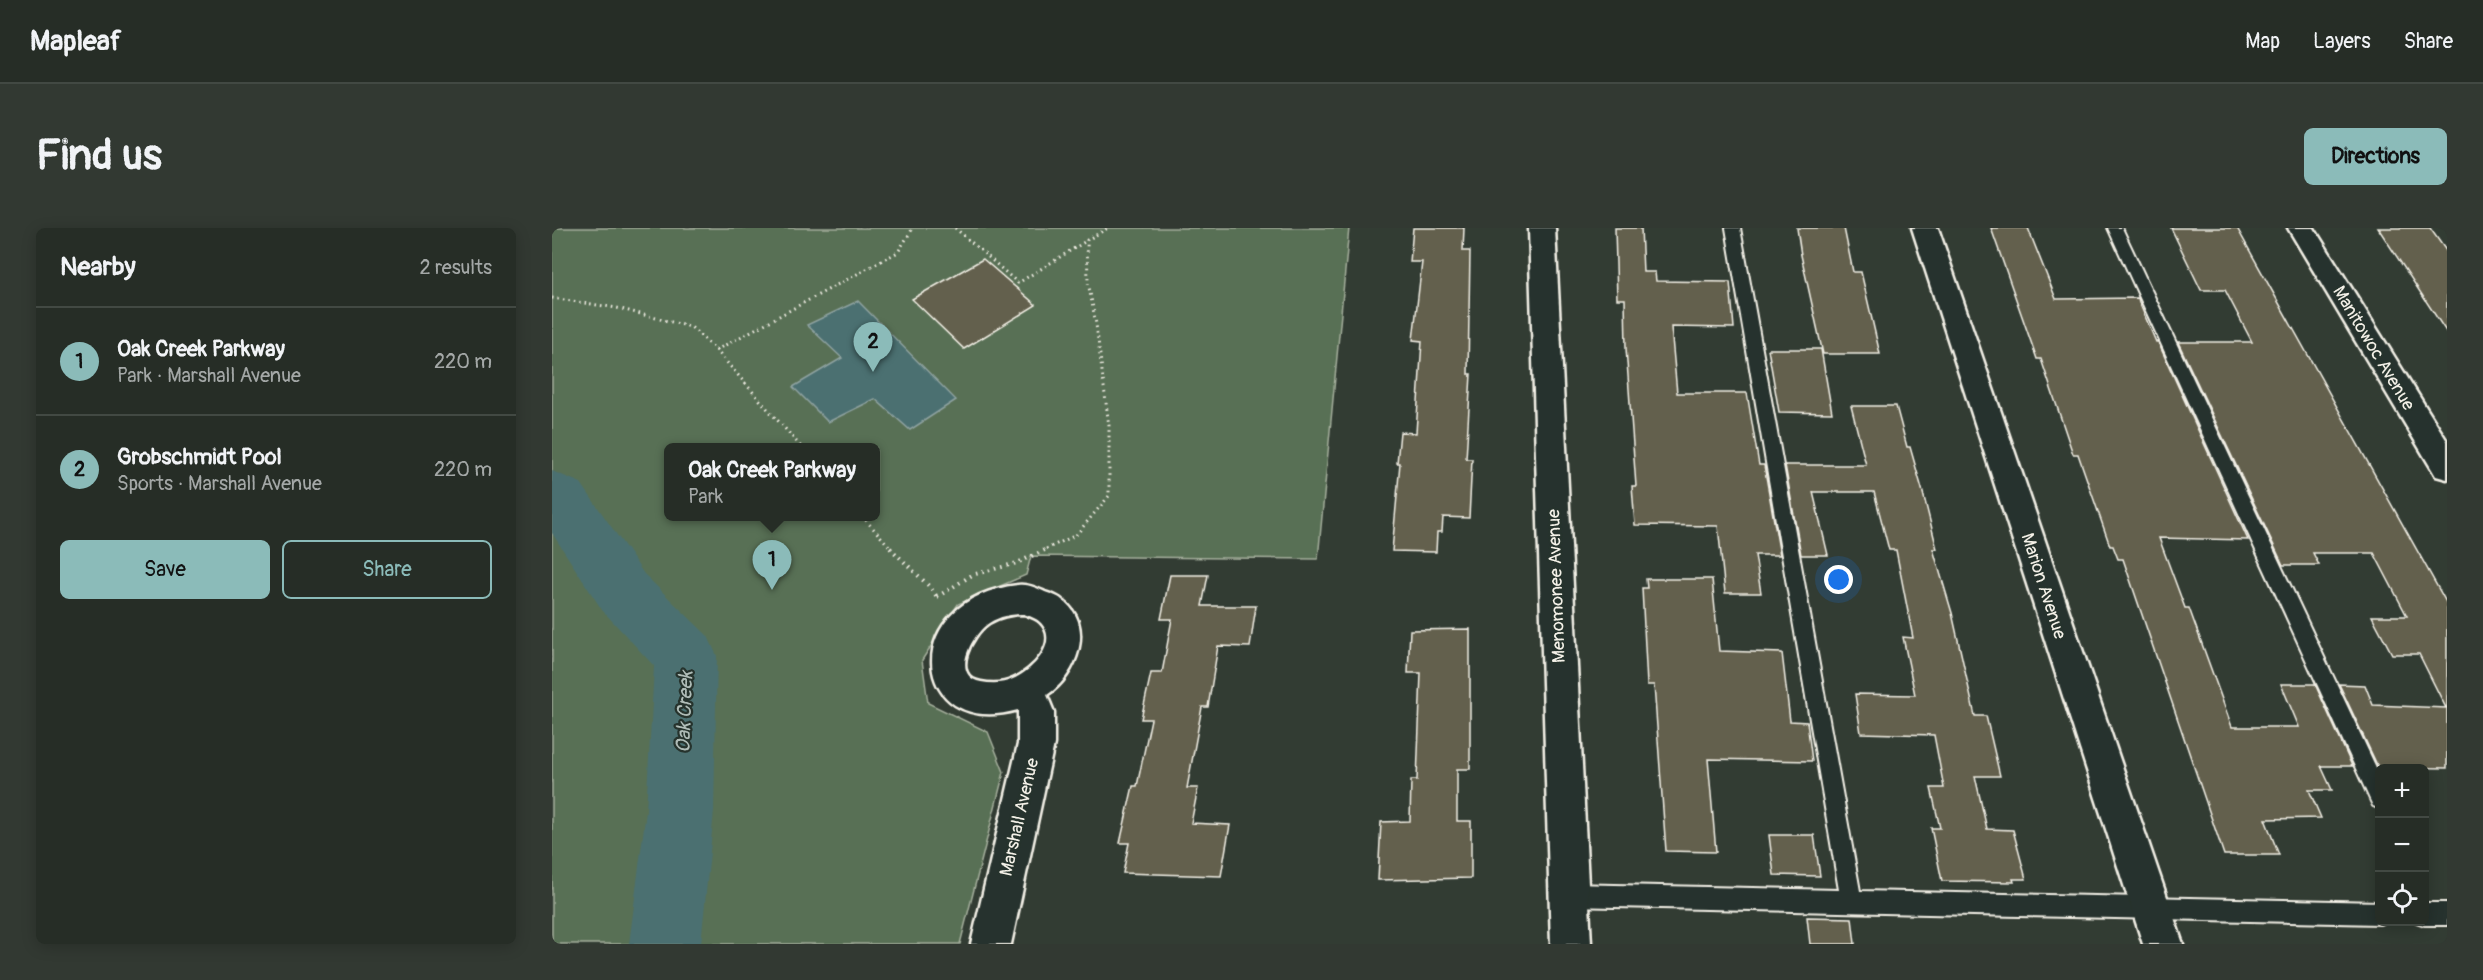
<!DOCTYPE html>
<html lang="en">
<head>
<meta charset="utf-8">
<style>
  body { margin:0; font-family:Pangolin,sans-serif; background:#323932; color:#f1f3f6 }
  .controls { position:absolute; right:18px; bottom:18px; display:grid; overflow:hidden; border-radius:9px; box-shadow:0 3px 15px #0003 }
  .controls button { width:54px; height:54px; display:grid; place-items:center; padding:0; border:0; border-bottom:2px solid #424943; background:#262d26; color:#f1f3f6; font:30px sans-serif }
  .you { position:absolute; left:1287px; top:352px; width:21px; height:21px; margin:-15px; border:4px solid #fff; border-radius:50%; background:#1a73e8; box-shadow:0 0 0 9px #1a73e833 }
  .badge { display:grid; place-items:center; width:39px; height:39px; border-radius:50%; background:#8bbbb9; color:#111; font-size:20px; font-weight:700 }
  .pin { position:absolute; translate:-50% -50px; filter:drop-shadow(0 2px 3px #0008) }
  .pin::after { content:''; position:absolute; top:32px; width:21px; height:18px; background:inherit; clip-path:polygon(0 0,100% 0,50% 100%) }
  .popup { position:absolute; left:112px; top:215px; width:216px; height:78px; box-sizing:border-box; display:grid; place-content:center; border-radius:9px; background:#262d26; filter:drop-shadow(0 2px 4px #0005); font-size:20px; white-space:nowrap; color:#a4a8a7 }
  .popup b { font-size:22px; color:#f1f3f6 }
  .popup::after { content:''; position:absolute; left:50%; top:100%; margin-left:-12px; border:12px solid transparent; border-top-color:#262d26 }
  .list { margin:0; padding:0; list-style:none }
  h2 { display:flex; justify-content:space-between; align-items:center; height:78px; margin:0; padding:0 24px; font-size:26px }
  h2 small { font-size:20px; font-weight:400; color:#a4a8a7 }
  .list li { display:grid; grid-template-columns:39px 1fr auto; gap:18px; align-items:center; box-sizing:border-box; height:108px; padding:0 24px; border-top:2px solid #424943 }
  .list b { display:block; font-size:22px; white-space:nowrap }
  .list p { margin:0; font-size:20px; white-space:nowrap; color:#a4a8a7 }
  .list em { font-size:20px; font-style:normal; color:#a4a8a7 }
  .actions { display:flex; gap:12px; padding:18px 24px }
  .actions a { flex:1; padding:14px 0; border:2px solid #8bbbb9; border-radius:9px; text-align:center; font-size:21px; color:#8bbbb9 }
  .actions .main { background:#8bbbb9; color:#111 }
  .icon { flex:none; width:33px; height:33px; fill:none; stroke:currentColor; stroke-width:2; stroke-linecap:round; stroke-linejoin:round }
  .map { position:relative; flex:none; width:1895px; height:716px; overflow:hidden; border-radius:9px }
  header { display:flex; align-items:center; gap:36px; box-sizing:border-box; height:84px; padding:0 30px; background:#262d26; border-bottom:2px solid #424943 }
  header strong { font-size:28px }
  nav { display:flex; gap:33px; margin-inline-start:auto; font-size:21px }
  .intro { display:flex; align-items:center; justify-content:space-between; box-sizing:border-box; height:144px; padding:0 36px }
  h1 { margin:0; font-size:42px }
  .button { padding:15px 27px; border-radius:9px; background:#8bbbb9; color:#111; font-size:21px; font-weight:700 }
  main { display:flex; gap:36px; padding:0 36px }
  aside { flex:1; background:#262d26; border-radius:9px; box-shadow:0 3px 15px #0003 }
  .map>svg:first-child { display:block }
  .green { fill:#586f54; stroke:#a6b09e; stroke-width:1.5; fill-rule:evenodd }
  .water { fill:#4b6f71; stroke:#8fa3a1; stroke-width:1.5 }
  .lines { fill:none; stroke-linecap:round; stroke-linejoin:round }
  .river { fill:#4b6f71; fill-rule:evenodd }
  .building { fill:#64614d; stroke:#f4f1e8; stroke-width:1.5 }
  .service-casing { stroke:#f4f1e8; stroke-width:4 }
  .minor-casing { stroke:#f4f1e8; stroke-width:5 }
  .path-far1 { stroke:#f4f1e8; stroke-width:3; stroke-dasharray:1.5 4; stroke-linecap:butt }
  .path { stroke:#f4f1e8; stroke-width:4; stroke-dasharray:1.5 5; stroke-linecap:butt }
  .service { fill:#26332d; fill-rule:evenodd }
  .minor { fill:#26332d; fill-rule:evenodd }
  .labels { text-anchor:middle; stroke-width:4.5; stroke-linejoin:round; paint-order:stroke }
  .street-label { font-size:18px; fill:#f4f1e8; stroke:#26332d }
  .water-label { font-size:20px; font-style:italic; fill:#b0bdb8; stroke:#26332d }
</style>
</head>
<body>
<header>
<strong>Mapleaf</strong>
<nav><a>Map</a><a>Layers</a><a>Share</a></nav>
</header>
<div class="intro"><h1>Find us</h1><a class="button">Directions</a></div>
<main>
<aside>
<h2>Nearby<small>2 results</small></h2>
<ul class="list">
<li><span class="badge">1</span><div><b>Oak Creek Parkway</b><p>Park · Marshall Avenue</p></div><em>220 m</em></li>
<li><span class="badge">2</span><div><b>Grobschmidt Pool</b><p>Sports · Marshall Avenue</p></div><em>220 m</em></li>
</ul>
<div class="actions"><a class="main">Save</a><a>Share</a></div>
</aside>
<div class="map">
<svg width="1895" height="716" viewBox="0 0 1895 716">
  <rect width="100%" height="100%" fill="#323c33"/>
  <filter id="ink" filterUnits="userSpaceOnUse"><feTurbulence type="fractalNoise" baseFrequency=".0167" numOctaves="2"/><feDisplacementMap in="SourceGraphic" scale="12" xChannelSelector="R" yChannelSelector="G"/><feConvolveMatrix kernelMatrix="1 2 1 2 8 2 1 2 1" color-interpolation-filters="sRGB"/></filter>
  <g filter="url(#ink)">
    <path class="green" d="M0,0H797L766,331L479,328L474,347L406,376L370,432L376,475L436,504L452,544L408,716H0ZM116,220H324V288H116Z"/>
    <path class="water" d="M306,73L404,172L358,202L323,171L276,194L241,159L290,130L255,97Z"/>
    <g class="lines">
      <path class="river" d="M0,243L29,255L92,346L156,408L165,428L162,583L149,716H77L94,583L102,438L50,382L0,305Z"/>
    </g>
    <g class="building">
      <path d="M861,0H912L911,23H918L916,146H919L914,231H920L917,290L891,289L890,304H885L884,324L840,323L848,235H845L848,204L864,205L870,113L861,112L870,34H858Z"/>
      <path d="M1063,0H1089L1091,44H1103L1104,53L1178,54L1182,100L1119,99L1125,165H1195L1207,237H1212L1228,327H1203L1209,365H1173L1166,298L1083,297L1080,258H1084L1074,120L1073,71H1065Z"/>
      <path d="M1245,0H1292L1301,44H1309L1328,126H1271L1249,27Z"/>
      <path d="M1439,0H1476L1504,71L1586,70L1587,74L1604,114H1606L1696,312L1607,310L1633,380H1637L1680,499H1747L1729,456H1763L1800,538H1769L1780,562H1757L1769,590L1713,591L1727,627H1672L1571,331H1566L1561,318H1558L1526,226H1521L1489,131H1485Z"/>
      <path d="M1619,0H1685L1895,376V540L1826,539L1787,456L1813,457L1821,477L1894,480L1867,426H1840L1820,388H1855L1822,325H1761L1767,337H1731L1626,114H1700L1673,62H1649Z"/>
      <path d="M1826,0H1878L1895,24V105Z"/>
      <path d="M431,31L484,77L412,121L360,71Z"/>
      <path d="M1216,121H1269L1280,185L1227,184Z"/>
      <path d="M1299,178H1344L1355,219H1358L1370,261L1385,321H1381L1400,385L1423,488H1434L1448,548H1423L1435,601L1461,602L1474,651H1461L1462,654L1390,653L1379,600H1388L1379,560H1392L1382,507L1309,505L1303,466L1363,467L1351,409L1361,410L1344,322H1337L1322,264H1261L1276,327H1249L1233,237H1314Z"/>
      <path d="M618,347H656L650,378H704L698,419L666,418L656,479H650L635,560H646L639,595L678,597L669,648L571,645L577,615H568L581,558H585L599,491H589L599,445H610L620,391H609Z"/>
      <path d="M1094,351H1160L1167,423L1230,425L1238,493L1255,494L1260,533L1156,531L1164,624L1114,623L1102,457H1095L1090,360H1095Z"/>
      <path d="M918,401V541H905V593H919V650L826,652L829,594L858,593L859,552H865L869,445H856L858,402Z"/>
      <path d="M1217,607H1262L1268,648L1222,647Z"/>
      <path d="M1255,689L1300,690L1303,716H1258Z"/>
    </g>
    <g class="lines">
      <g class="service-casing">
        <g id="service">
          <path d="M1174,0H1188L1308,663L1828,674V694H1833L1828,696L1017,678L1009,675L1006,667L1009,659L1017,656L1287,662Z"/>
          <path d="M1556,0H1570L1828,548V581L1821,578Z"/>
          <path d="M1872,675H1895V697H1872L1864,694H1872Z"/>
        </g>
      </g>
      <g class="minor-casing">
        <g id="minor">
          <path d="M977,0H1003L1039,716H999Z"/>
          <path d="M1360,0H1386L1631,716H1591Z"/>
          <path d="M1736,0H1762L1895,213V251L1884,248Z"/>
          <path d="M466,357C476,356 484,360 493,364C498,366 506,368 510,372C544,396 525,448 495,467L502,484V516L459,716H419L466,516V482C358,512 345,371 466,357ZM472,386C477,388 484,390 488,394C509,414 480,443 461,451C451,456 440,456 429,454C398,448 419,407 437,395C448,388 459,386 472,386Z"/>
        </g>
      </g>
      <g class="path-far1">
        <path d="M403,0L466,55L534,13"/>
        <path d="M0,70L65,80L139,99L164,122L346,24L361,0"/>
        <path d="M164,122L250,220"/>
        <path d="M310,288L340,321"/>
        <path d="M494,321L524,307L557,268V198L544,96L536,54L535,12L556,0"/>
      </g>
      <g class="path">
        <path d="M338,320L379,360L385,369"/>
        <path d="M385,369L420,347L465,335L497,320"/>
      </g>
      <use href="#service" class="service"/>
      <use href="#minor" class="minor"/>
    </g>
  </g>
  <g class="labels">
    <g class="street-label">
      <text transform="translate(1822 120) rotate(59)" y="6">Manitowoc Avenue</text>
      <text transform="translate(1004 358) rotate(-92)" y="6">Menomonee Avenue</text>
      <text transform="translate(1492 358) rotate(72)" y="6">Marion Avenue</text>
      <text transform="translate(467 589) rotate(-77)" y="6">Marshall Avenue</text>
    </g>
    <g class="water-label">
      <text transform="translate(132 484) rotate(-88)" y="7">Oak Creek</text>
    </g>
  </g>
</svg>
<div class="controls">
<button>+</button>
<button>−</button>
<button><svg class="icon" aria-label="locate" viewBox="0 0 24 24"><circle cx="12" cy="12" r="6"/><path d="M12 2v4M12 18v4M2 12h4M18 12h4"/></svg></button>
</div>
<div class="you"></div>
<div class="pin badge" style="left:220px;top:362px">1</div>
<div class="popup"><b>Oak Creek Parkway</b>Park</div>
<div class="pin badge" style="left:321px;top:144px">2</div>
</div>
</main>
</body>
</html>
